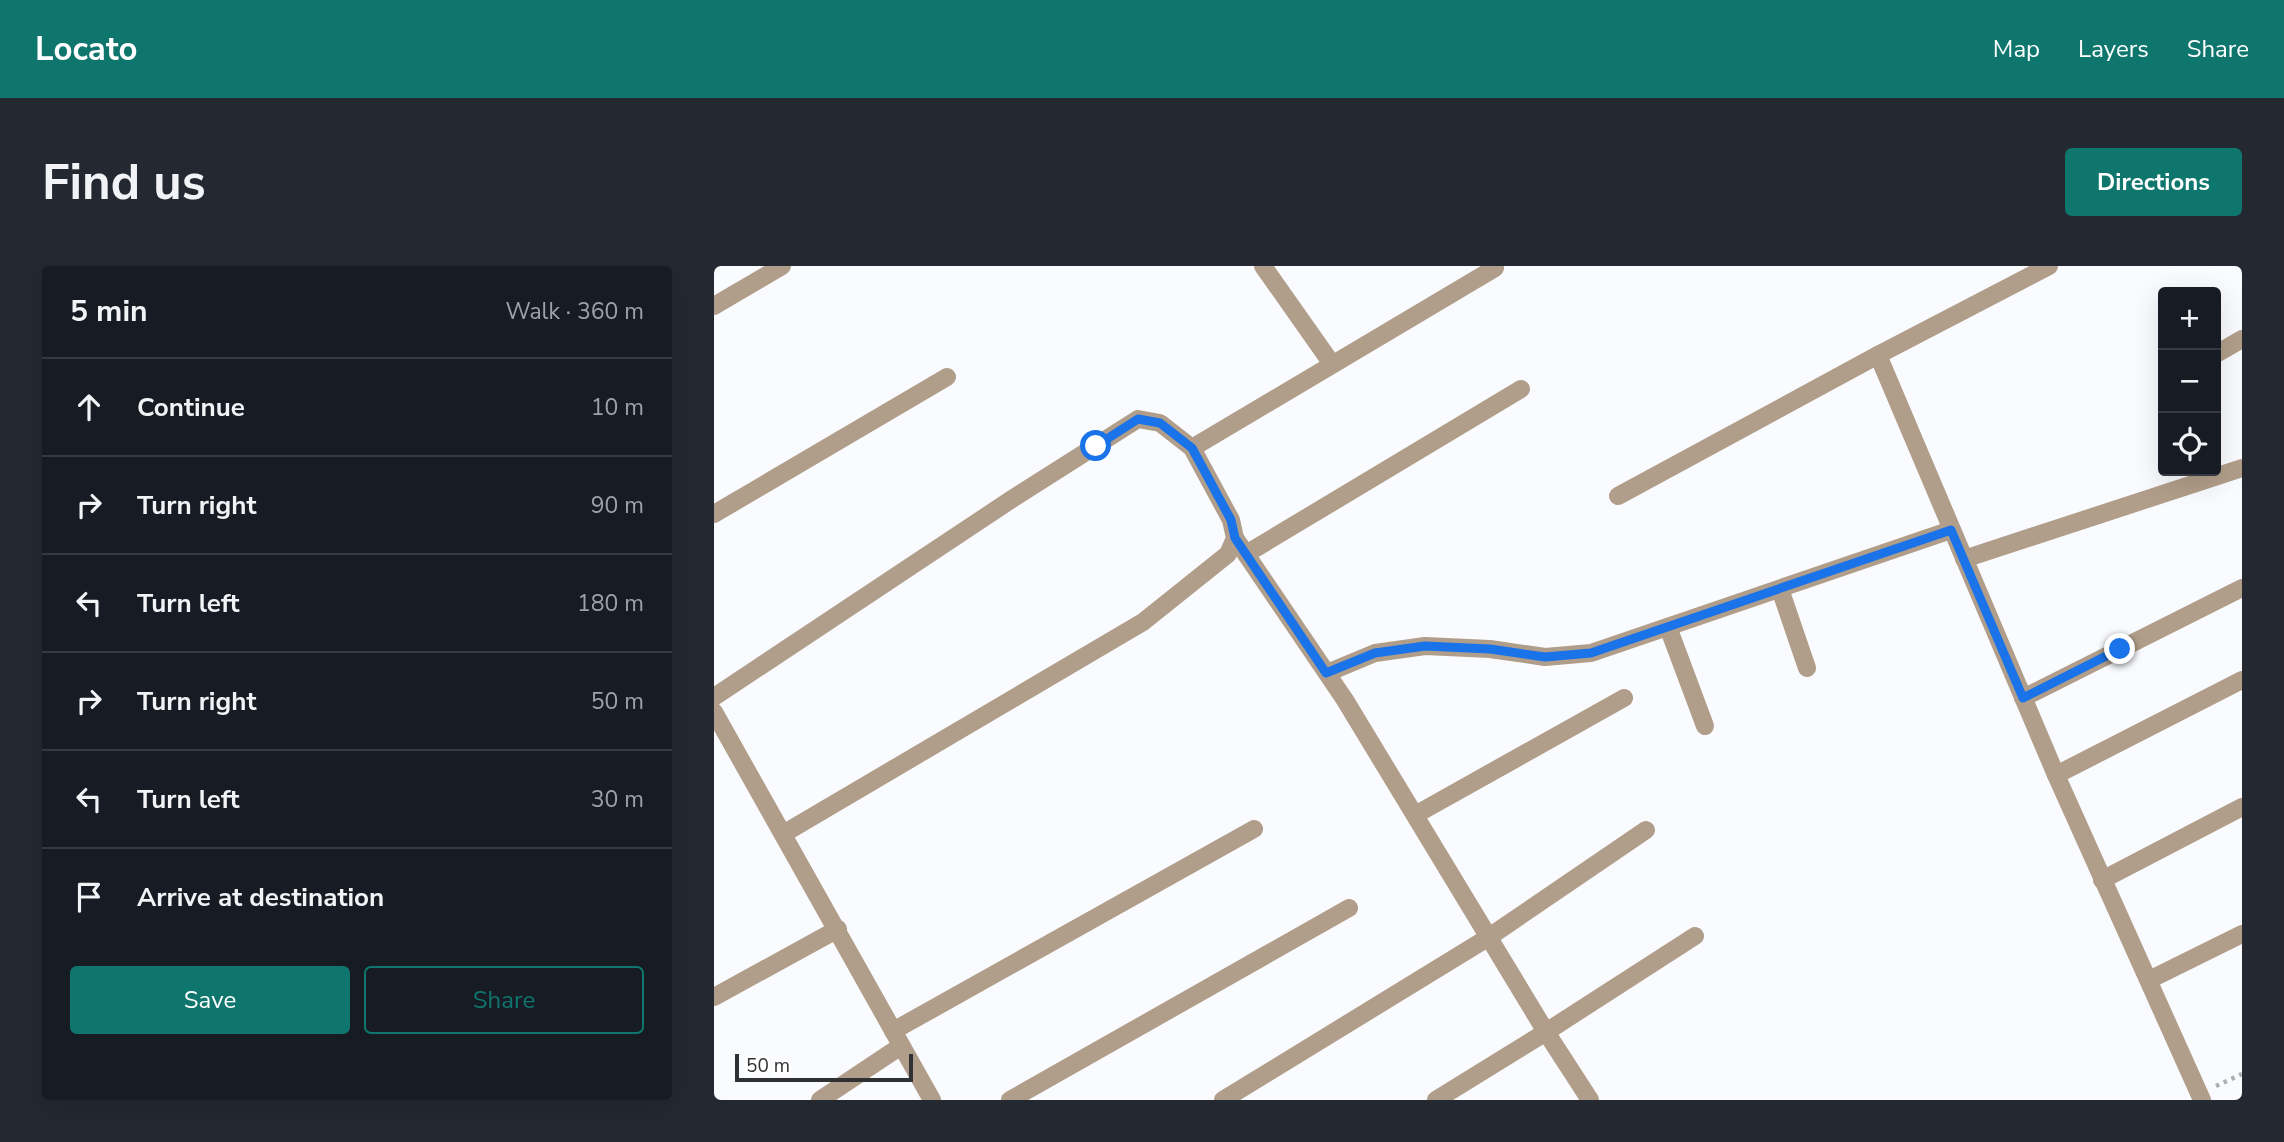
<!DOCTYPE html>
<html lang="en">
<head>
<meta charset="utf-8">
<style>
  body { margin:0; font-family:"Nunito Sans",sans-serif; background:#242831; color:#f1f3f6 }
  .controls { position:absolute; right:21px; top:21px; display:grid; overflow:hidden; border-radius:7px; box-shadow:0 7px 28px #0002 }
  .controls button { width:63px; height:63px; display:grid; place-items:center; padding:0; border:0; border-bottom:2px solid #363941; background:#171b24; color:#f1f3f6; font:35px sans-serif }
  .scale { position:absolute; left:21px; bottom:18px; width:178px; box-sizing:border-box; padding-left:7px; border:4px solid #303133; border-top:0; font-size:19px; line-height:24px; white-space:nowrap; color:#303133; -webkit-text-stroke:5px #fff; paint-order:stroke }
  .stop { position:absolute; width:21px; height:21px; margin:-16px; border:5px solid #1a73e8; border-radius:50%; background:#fff }
  .stop.end { background:#1a73e8; border-color:#fff; box-shadow:0 2px 7px #0008 }
  .list { margin:0; padding:0; list-style:none }
  h2 { display:flex; justify-content:space-between; align-items:center; height:91px; margin:0; padding:0 28px; font-size:30px }
  h2 small { font-size:23px; font-weight:400; color:#9ea1a6 }
  .list li { display:grid; grid-template-columns:46px 1fr auto; gap:21px; align-items:center; box-sizing:border-box; height:98px; padding:0 28px; border-top:2px solid #363941 }
  .list b { display:block; font-size:26px; white-space:nowrap }
  .list em { font-size:23px; font-style:normal; color:#9ea1a6 }
  .actions { display:flex; gap:14px; padding:21px 28px }
  .actions a { flex:1; padding:16px 0; border:2px solid #0f766e; border-radius:7px; text-align:center; font-size:24px; color:#0f766e }
  .actions .main { background:#0f766e; color:#fff }
  .icon { flex:none; width:38px; height:38px; fill:none; stroke:currentColor; stroke-width:2; stroke-linecap:round; stroke-linejoin:round }
  .map { position:relative; flex:none; width:1528px; height:834px; overflow:hidden; border-radius:7px }
  header { display:flex; align-items:center; gap:42px; box-sizing:border-box; height:98px; padding:0 35px; background:#0f766e; color:#fff }
  header strong { font-size:33px }
  nav { display:flex; gap:38px; margin-inline-start:auto; font-size:24px }
  .intro { display:flex; align-items:center; justify-content:space-between; box-sizing:border-box; height:168px; padding:0 42px }
  h1 { margin:0; font-size:49px }
  .button { padding:18px 32px; border-radius:7px; background:#0f766e; color:#fff; font-size:24px; font-weight:700 }
  main { display:flex; gap:42px; padding:0 42px }
  aside { flex:1; background:#171b24; border-radius:7px; box-shadow:0 7px 28px #0002 }
  .map>svg:first-child { display:block }
  .lines { fill:none; stroke-linecap:round; stroke-linejoin:round }
  .path { stroke:#aeafb2; stroke-width:4.5; stroke-dasharray:3.5 5; stroke-linecap:butt }
  .street { stroke:#b19e8a; stroke-width:18 }
  .route { stroke:#1a73e8; stroke-width:9 }
</style>
</head>
<body>
<header>
<strong>Locato</strong>
<nav><a>Map</a><a>Layers</a><a>Share</a></nav>
</header>
<div class="intro"><h1>Find us</h1><a class="button">Directions</a></div>
<main>
<aside>
<h2>5 min<small>Walk · 360 m</small></h2>
<ul class="list">
<li><svg class="icon" aria-label="ahead" viewBox="0 0 24 24"><path d="M12 20V5M6 11l6-6 6 6"/></svg><div><b>Continue</b></div><em>10 m</em></li>
<li><svg class="icon" aria-label="right" viewBox="0 0 24 24"><path d="M7 20v-9h11M14 6l5 5-5 5"/></svg><div><b>Turn right</b></div><em>90 m</em></li>
<li><svg class="icon" aria-label="left" viewBox="0 0 24 24"><path d="M17 20v-9H6M10 6l-5 5 5 5"/></svg><div><b>Turn left</b></div><em>180 m</em></li>
<li><svg class="icon" aria-label="right" viewBox="0 0 24 24"><path d="M7 20v-9h11M14 6l5 5-5 5"/></svg><div><b>Turn right</b></div><em>50 m</em></li>
<li><svg class="icon" aria-label="left" viewBox="0 0 24 24"><path d="M17 20v-9H6M10 6l-5 5 5 5"/></svg><div><b>Turn left</b></div><em>30 m</em></li>
<li><svg class="icon" aria-label="arrive" viewBox="0 0 24 24"><path d="M6 21V4h12l-3 4 3 4H6"/></svg><div><b>Arrive at destination</b></div></li>
</ul>
<div class="actions"><a class="main">Save</a><a>Share</a></div>
</aside>
<div class="map">
<svg width="1528" height="834" viewBox="0 0 1528 834">
  <rect width="100%" height="100%" fill="#fafbfe"/>
  <g class="lines">
    <path class="path" d="M1502,820L1528,808"/>
    <g class="street">
      <path d="M549,0L618,98"/>
      <path d="M1335,0L1164,89L1342,509L1488,834"/>
      <path d="M0,40L68,0"/>
      <path d="M1502,88L1528,73"/>
      <path d="M478,182L781,2"/>
      <path d="M904,230L1164,89"/>
      <path d="M0,248L233,111"/>
      <path d="M521,272L631,434L832,766L876,834"/>
      <path d="M532,288L807,123"/>
      <path d="M1250,293L1528,202"/>
      <path d="M1066,323L1093,402"/>
      <path d="M954,361L991,460"/>
      <path d="M613,407L661,387L711,380L776,383L831,391L877,387L1237,264"/>
      <path d="M0,431L298,233L424,153L446,157L478,182L517,254L521,272L514,288L429,356L69,568"/>
      <path d="M1309,432L1528,322"/>
      <path d="M0,446L218,834"/>
      <path d="M1342,509L1528,414"/>
      <path d="M701,549L910,432"/>
      <path d="M1388,614L1528,541"/>
      <path d="M1435,714L1528,668"/>
      <path d="M0,731L124,663"/>
      <path d="M179,765L540,563"/>
      <path d="M106,834L187,780"/>
      <path d="M296,834L635,642"/>
      <path d="M509,834L775,671L932,564"/>
      <path d="M722,834L832,766L981,670"/>
    </g>
  </g>
  <g class="lines">
    <path class="route" d="M382,180L424,153L446,157L478,182L517,254L521,272L612,407L661,387L711,380L776,383L831,391L877,387L1237,264L1309,432L1406,383"/>
  </g>
</svg>
<div class="controls">
<button>+</button>
<button>−</button>
<button><svg class="icon" aria-label="locate" viewBox="0 0 24 24"><circle cx="12" cy="12" r="6"/><path d="M12 2v4M12 18v4M2 12h4M18 12h4"/></svg></button>
</div>
<div class="scale">50 m</div>
<div class="stop" style="left:382px;top:180px"></div>
<div class="stop end" style="left:1406px;top:383px"></div>
</div>
</main>
</body>
</html>
